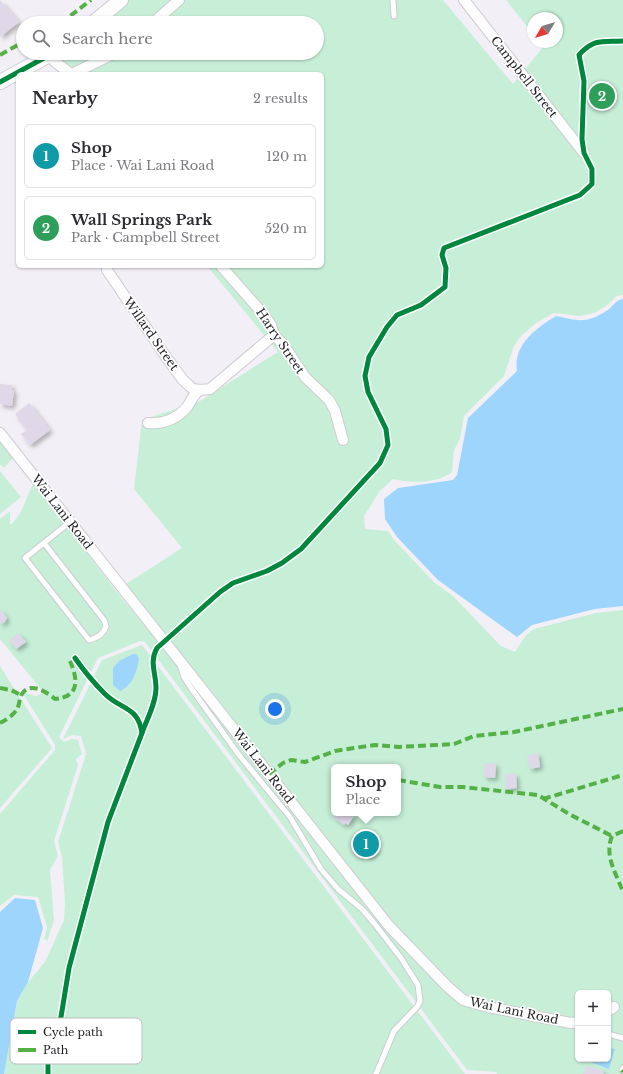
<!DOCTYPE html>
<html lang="en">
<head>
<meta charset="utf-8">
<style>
  body { margin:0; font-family:"Libre Baskerville",serif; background:#f2f2f3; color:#2b2b33 }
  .controls { position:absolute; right:12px; bottom:12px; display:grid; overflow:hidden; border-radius:6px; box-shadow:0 1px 3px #0004 }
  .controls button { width:36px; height:36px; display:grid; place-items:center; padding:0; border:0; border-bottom:1px solid #e1e1e2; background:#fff; color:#2b2b33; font:20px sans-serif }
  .compass { position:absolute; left:527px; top:12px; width:36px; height:36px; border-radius:50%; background:#fff; box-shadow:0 1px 3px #0004; rotate:232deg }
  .you { position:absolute; left:275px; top:709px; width:14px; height:14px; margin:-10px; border:3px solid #fff; border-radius:50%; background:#1a73e8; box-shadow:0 0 0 6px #1a73e833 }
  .badge { display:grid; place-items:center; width:26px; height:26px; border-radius:50%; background:#7c3aed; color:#fff; font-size:13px; font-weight:700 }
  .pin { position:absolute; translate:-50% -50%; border:2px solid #fff; box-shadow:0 1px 4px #0006 }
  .popup { position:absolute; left:331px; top:764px; width:70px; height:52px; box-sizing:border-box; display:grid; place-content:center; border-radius:6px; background:#fff; filter:drop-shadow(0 1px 3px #0005); font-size:13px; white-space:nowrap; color:#7c7c81 }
  .popup b { font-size:15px; color:#2b2b33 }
  .popup::after { content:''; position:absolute; left:50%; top:100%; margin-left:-8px; border:8px solid transparent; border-top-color:#fff }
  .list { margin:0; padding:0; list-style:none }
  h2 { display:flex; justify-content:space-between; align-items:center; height:52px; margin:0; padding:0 16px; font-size:17px }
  h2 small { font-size:13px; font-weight:400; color:#7c7c81 }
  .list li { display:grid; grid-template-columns:26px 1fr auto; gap:12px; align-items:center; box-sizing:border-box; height:64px; margin:0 8px 8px; padding:0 8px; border:1px solid #e1e1e2; border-radius:6px }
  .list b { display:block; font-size:15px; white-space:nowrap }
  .list p { margin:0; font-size:13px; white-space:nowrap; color:#7c7c81 }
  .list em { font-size:13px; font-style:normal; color:#7c7c81 }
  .icon { flex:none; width:22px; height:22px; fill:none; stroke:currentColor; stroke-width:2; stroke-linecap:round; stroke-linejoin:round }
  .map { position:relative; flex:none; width:623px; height:1074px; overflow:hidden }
  .search { position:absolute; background:#fff; box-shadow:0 1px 3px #0004; left:16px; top:16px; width:308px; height:44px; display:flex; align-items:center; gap:10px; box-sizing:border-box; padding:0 14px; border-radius:22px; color:#7c7c81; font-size:15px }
  .panel { position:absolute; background:#fff; box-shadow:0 1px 3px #0004; left:16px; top:72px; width:308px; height:196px; border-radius:6px }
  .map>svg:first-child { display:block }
  .green { fill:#c7efd8; fill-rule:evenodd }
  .water { fill:#9ed5fc }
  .building { fill:#dfd8e8; filter:url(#shadow) }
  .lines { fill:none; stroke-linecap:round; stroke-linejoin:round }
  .lane-casing { stroke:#cdccd0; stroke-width:7 }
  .street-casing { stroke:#cdccd0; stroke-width:12 }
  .secondary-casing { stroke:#cdccd0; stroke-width:16 }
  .lane { stroke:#fdfdfe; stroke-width:5 }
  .street { stroke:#fdfdfe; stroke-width:10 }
  .secondary { stroke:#fdfdfe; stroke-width:14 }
  .quiet { stroke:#55b145; stroke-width:4; stroke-dasharray:8 4; stroke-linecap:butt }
  .cycleway-casing { stroke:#fff; stroke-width:8 }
  .cycleway { stroke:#00873e; stroke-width:5 }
  .labels { text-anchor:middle; stroke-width:3.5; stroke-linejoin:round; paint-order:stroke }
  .street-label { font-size:12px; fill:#201f23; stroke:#fff }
  .key { fill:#fff; stroke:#bcbcbd; stroke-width:1 }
  .key-label { font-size:11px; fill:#201f23 }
</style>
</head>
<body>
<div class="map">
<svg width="623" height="1074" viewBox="0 0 623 1074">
  <defs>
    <filter id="shadow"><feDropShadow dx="3" dy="3" stdDeviation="2" flood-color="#0004"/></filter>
  </defs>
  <rect width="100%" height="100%" fill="#f2f0f6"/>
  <g class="green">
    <path d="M127,0H172L147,23H101Z"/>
    <path d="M185,0H443L513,84L543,47L539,42H557V18H533V34L506,0H623V295L617,296L606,306L594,313L580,316L554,313L536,323L521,336L514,346L504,376L464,416L460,439L454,450L452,472C437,484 410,483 393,479L380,491L364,516L365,529L388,531L394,540L435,583L453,596L501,646L515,652L526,635L534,629L596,613L623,610V1074H497L496,1072L467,1070L145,642L140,641L98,658L59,737L64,742L72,739L78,740L82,754L76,759L78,765L54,841L58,856L50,870L54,920L47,942L46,939L44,940L47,927L38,897L14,895L0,906V814L55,750V745L22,692L36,696L44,693L0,639V519L10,511V524H12L21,512L33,483L116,591L178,666L385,930L443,990L460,1004L487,1012L569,1028L578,1027V1059H608V1016L620,1009L616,1001L608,1005V993H578V1017L571,1018L490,1002L466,995L450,982L393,923L126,584L182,548L134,489L142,420L200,401L278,352L207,266H322V74H84L123,53H317V23H160ZM334,767H398V813H334Z"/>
    <path d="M60,53H106L72,69L57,55Z"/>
    <path d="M0,441L13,458L4,468L0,464Z"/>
    <path d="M0,471L21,497L0,514Z"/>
    <path d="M142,645L465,1074H4L17,1001L28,982L45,962L64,920L65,902L62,857L58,842L86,754L81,736L72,735L63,739L102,660Z"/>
    <path d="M0,666L52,748L0,808Z"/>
  </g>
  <g class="water">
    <path d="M623,299V606L595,609L532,625L517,637L438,580L397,537L385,519L384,499L398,488L453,480L457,475L468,418L517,371C513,345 536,328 556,316C580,321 586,324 608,310C613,306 616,300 623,299Z"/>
    <path d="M133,654H136L139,658C138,670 132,686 120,691L113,685V668L119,661Z"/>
    <path d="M15,898L35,900L43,928L28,982L17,1001L4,1074H0V912Z"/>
    <path d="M608,1048L615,1049L609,1069L582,1059H608Z"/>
  </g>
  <g class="building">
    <path d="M0,0L19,22L0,37Z"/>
    <path d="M0,384L12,385L11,390H14L12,406L0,404Z"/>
    <path d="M29,403L50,430L30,445L21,434L27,430L15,414Z"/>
    <path d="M0,609L7,618L5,622L0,624Z"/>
    <path d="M18,633L26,642L16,649L9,640Z"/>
    <path d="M538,753L540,767L530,769L527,756Z"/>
    <path d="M484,763L496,764L495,778L484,777Z"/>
    <path d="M505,774H516L517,788L506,789Z"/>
    <path d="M337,813H351V814L354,816L348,825L345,823L344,825L334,818Z"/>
    <path d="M362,831L377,850L369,857L354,839Z"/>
    <path d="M586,1066L604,1071L603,1074H583Z"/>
  </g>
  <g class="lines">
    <g class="lane-casing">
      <g id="lane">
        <path d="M393,0L394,16"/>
        <path d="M44,543L104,620L106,626C104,633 97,638 89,640L25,558L70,522"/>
        <path d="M180,665L184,677L191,688L239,755L290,817L321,869L338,889L362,909L374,923L401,958L418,985L420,1001L417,1007L394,1031L376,1074"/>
        <path d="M608,1034L623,1038"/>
        <path d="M622,1070L623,1068"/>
      </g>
    </g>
    <g class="street-casing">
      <g id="street">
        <path d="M464,0L584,153"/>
        <path d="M153,23L179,0"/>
        <path d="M50,55L55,62L71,74"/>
        <path d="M72,74L115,53"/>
        <path d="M221,266L265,316L271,325L274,335L283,344L305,377L329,400L335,411L343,440"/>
        <path d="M107,270L166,357L183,380L193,389L201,390"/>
        <path d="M148,423C163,424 177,419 187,407C191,402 194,392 201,390C203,389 207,390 210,389L274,335"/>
        <path d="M0,433L389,926L447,986L463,1000L488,1007L571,1023L578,1022"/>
        <path d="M608,1011L614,1007"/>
      </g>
    </g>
    <g class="secondary-casing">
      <g id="secondary">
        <path d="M93,23L121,0"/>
        <path d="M0,82L53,53"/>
      </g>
    </g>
    <use href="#lane" class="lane"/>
    <use href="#street" class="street"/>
    <use href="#secondary" class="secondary"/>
    <g class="quiet">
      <path d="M61,23L91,0"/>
      <path d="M0,55L23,42"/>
      <path d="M0,688L11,690L21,695"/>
      <path d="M0,723C6,720 14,715 17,709C20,704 19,698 22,694C30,681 47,692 55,699C80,697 78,679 70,661"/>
      <path d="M269,774L283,763L291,760L305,762L335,751L354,748L375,745L399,747L454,744L474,736L514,732L623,709"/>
      <path d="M398,780L440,787H462L538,795L569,814L612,836"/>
      <path d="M543,799L623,775"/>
      <path d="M623,831L612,836C604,856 616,873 623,892"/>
      <path d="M622,1070L623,1072"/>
    </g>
    <g class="cycleway-casing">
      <g id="cycleway">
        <path d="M0,82L53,53"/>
        <path d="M142,733C147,719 156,703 156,688C156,673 149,662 157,648L220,592L233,583L267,571L282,563L301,549L380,463L388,445L386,429L368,392L365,376L369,357L387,327L397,315L421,305L445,287L446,268L442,255L444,248L580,195L592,184V169L584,153L582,139L584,81L579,55C594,38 603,42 623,41"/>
        <path d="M48,1074V1060L61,1017L69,968L108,822L142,733C138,706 121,710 105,694C94,683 84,671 75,658"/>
      </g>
    </g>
    <use href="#cycleway" class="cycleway"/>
  </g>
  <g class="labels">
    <g class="street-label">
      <text transform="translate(524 77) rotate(52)" y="4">Campbell Street</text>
      <text transform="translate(151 334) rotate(55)" y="4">Willard Street</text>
      <text transform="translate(280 341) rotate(56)" y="4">Harry Street</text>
      <text transform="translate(62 512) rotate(52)" y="4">Wai Lani Road</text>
      <text transform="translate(263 766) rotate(52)" y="4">Wai Lani Road</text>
      <text transform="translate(514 1011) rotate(12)" y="4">Wai Lani Road</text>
    </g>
  </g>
  <rect x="10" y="1018" width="132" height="46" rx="6" class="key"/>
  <rect x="18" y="1030" width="18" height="4" fill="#00873e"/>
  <rect x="18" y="1048" width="18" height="4" fill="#55b145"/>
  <g class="key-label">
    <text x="43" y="1036">Cycle path</text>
    <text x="43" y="1054">Path</text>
  </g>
</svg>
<div class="controls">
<button>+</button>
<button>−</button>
</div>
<svg class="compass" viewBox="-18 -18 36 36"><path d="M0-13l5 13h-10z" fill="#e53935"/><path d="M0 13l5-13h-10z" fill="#7c7c81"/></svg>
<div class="you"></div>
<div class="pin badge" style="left:366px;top:844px;background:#0f9aa8">1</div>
<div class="popup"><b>Shop</b>Place</div>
<div class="pin badge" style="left:602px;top:96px;background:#2e9e5b">2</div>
<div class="search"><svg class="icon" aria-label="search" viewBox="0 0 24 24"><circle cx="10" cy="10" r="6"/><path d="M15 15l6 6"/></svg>Search here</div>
<section class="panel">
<h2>Nearby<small>2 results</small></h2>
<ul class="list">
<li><span class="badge" style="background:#0f9aa8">1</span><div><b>Shop</b><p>Place · Wai Lani Road</p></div><em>120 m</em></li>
<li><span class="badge" style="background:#2e9e5b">2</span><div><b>Wall Springs Park</b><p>Park · Campbell Street</p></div><em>520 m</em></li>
</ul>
</section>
</div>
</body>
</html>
